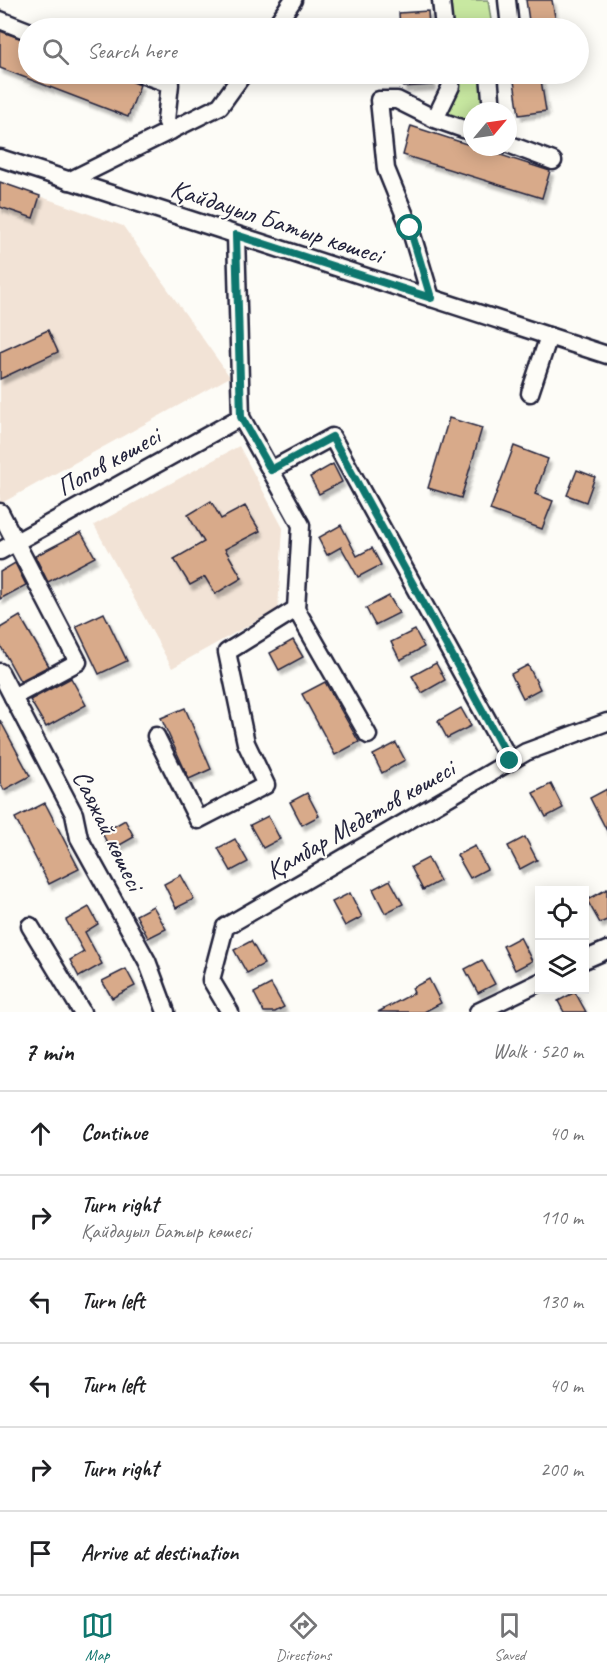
<!DOCTYPE html>
<html lang="en">
<head>
<meta charset="utf-8">
<style>
  body { margin:0; font-family:Caveat,sans-serif; background:#f6f6f6; color:#202124 }
  .controls { position:absolute; right:18px; bottom:18px; display:grid; overflow:hidden; border-radius:0px; box-shadow:0 3px 15px #0003 }
  .controls button { width:54px; height:54px; display:grid; place-items:center; padding:0; border:0; border-bottom:2px solid #e0e0e0; background:#fff; color:#202124; font:30px sans-serif }
  .compass { position:absolute; left:463px; top:102px; width:54px; height:54px; border-radius:50%; background:#fff; box-shadow:0 3px 15px #0003; rotate:61deg }
  .stop { position:absolute; width:18px; height:18px; margin:-14px; border:4px solid #0f766e; border-radius:50%; background:#fff }
  .stop.end { background:#0f766e; border-color:#fff; box-shadow:0 2px 6px #0008 }
  .list { margin:0; padding:0; list-style:none }
  h2 { display:flex; justify-content:space-between; align-items:center; height:78px; margin:0; padding:0 24px; font-size:26px }
  h2 small { font-size:20px; font-weight:400; color:#757577 }
  .list li { display:grid; grid-template-columns:39px 1fr auto; gap:18px; align-items:center; box-sizing:border-box; height:84px; padding:0 24px; border-top:2px solid #e0e0e0 }
  .list b { display:block; font-size:22px; white-space:nowrap }
  .list p { margin:0; font-size:20px; white-space:nowrap; color:#757577 }
  .list em { font-size:20px; font-style:normal; color:#757577 }
  .icon { flex:none; width:33px; height:33px; fill:none; stroke:currentColor; stroke-width:2; stroke-linecap:round; stroke-linejoin:round }
  .map { position:relative; flex:none; width:607px; height:1012px; overflow:hidden }
  .search { position:absolute; background:#fff; box-shadow:0 3px 15px #0003; left:18px; right:18px; top:18px; height:66px; display:flex; align-items:center; gap:15px; box-sizing:border-box; padding:0 21px; border-radius:33px; color:#757577; font-size:22px }
  .sheet { height:582px; background:#fff }
  nav { display:flex; justify-content:space-around; align-items:center; box-sizing:border-box; height:84px; border-top:2px solid #e0e0e0; background:#fff; font-size:16px; color:#757577 }
  nav a { display:grid; justify-items:center; gap:3px }
  nav .on { color:#0f766e }
  .map>svg:first-child { display:block }
  .built { fill:#f2e3d6 }
  .green { fill:#c8e8a1; stroke:#75856e; stroke-width:1.5 }
  .building { fill:#d8aa8a; stroke:#22223b; stroke-width:1.5; filter:url(#shadow) }
  .lines { fill:none; stroke-linecap:round; stroke-linejoin:round }
  .minor-casing { stroke:#22223b; stroke-width:21 }
  .minor { stroke:#fdfcf7; stroke-width:16 }
  .route { stroke:#0f766e; stroke-width:8 }
  .labels { text-anchor:middle; stroke-width:4.5; stroke-linejoin:round; paint-order:stroke }
  .street-label { font-size:26px; fill:#22223b; stroke:#fdfcf7 }
</style>
</head>
<body>
<div class="map">
<svg width="607" height="1012" viewBox="0 0 607 1012">
  <defs>
    <filter id="shadow"><feDropShadow dx="3" dy="5" stdDeviation="1.5" flood-color="#0004"/></filter>
  </defs>
  <rect width="100%" height="100%" fill="#fdfcf7"/>
  <filter id="ink" filterUnits="userSpaceOnUse"><feTurbulence type="fractalNoise" baseFrequency=".0167" numOctaves="2"/><feDisplacementMap in="SourceGraphic" scale="12" xChannelSelector="R" yChannelSelector="G"/><feConvolveMatrix kernelMatrix="1 2 1 2 8 2 1 2 1" color-interpolation-filters="sRGB"/></filter>
  <g filter="url(#ink)">
    <g class="built">
      <path d="M0,182L123,226L230,377L0,504Z"/>
      <path d="M239,446L283,528L278,609L172,668L94,525Z"/>
    </g>
    <g class="green">
      <path d="M448,0H488L492,27L451,28Z"/>
      <path d="M456,74H479L484,111H472V121L444,114Z"/>
    </g>
    <g class="building">
      <path d="M526,0H552L557,28H530Z"/>
      <path d="M428,11L429,28H400L399,13Z"/>
      <path d="M0,31L28,41V74H114L140,85L128,117L0,68Z"/>
      <path d="M403,74H431L432,85L403,87Z"/>
      <path d="M513,74H540L546,111L519,115Z"/>
      <path d="M411,126L550,171L542,198L403,155Z"/>
      <path d="M0,182L40,196L33,218L0,207Z"/>
      <path d="M48,330L58,352L0,379V352Z"/>
      <path d="M449,418L482,428L461,498L428,488Z"/>
      <path d="M514,446L548,459L535,494L553,501L542,529L490,510Z"/>
      <path d="M333,464L342,482L319,494L310,477Z"/>
      <path d="M577,470L595,477L586,502L567,495Z"/>
      <path d="M211,501L221,519L245,506L260,531L225,549L242,578L215,594L205,577L190,585L174,559L204,542L188,515Z"/>
      <path d="M341,525L357,556L372,548L381,565L358,577L341,547L327,555L318,538Z"/>
      <path d="M81,532L95,557L48,582L35,556Z"/>
      <path d="M15,563L26,585L0,599V572Z"/>
      <path d="M389,596L399,613L375,625L366,608Z"/>
      <path d="M104,613L127,661L99,674L76,626Z"/>
      <path d="M20,616L49,666L20,681L0,645V628Z"/>
      <path d="M415,630L424,647L400,660L391,642Z"/>
      <path d="M293,640L303,657L279,670L270,653Z"/>
      <path d="M436,663L445,680L422,693L412,676Z"/>
      <path d="M528,665L540,689L523,698L511,674Z"/>
      <path d="M71,678L86,705L46,727L30,700Z"/>
      <path d="M325,682L359,742L335,755L302,694Z"/>
      <path d="M185,708L211,769L189,779L161,718Z"/>
      <path d="M461,708L471,726L447,738L438,721Z"/>
      <path d="M0,720L30,776L4,790L0,782Z"/>
      <path d="M396,743L405,760L382,773L373,755Z"/>
      <path d="M551,784L563,808L546,817L533,793Z"/>
      <path d="M607,789V831L590,798Z"/>
      <path d="M307,793L319,816L302,825L290,802Z"/>
      <path d="M45,803L79,869L49,884L15,818Z"/>
      <path d="M268,816L280,839L263,848L250,825Z"/>
      <path d="M125,820L134,837L111,850L102,833Z"/>
      <path d="M525,837L537,860L520,869L508,846Z"/>
      <path d="M235,839L248,862L231,871L218,848Z"/>
      <path d="M475,846L487,869L470,878L457,855Z"/>
      <path d="M428,858L440,881L423,890L411,867Z"/>
      <path d="M181,875L194,899L176,908L164,884Z"/>
      <path d="M390,880L403,904L385,913L373,889Z"/>
      <path d="M607,889V920L600,923L587,900Z"/>
      <path d="M350,893L362,917L345,926L332,902Z"/>
      <path d="M153,906L166,929L148,938L136,915Z"/>
      <path d="M89,907L98,924L85,932L102,964L79,977L70,960L84,952L66,920Z"/>
      <path d="M520,937L532,961L515,970L503,946Z"/>
      <path d="M251,941L264,964L247,973L234,950Z"/>
      <path d="M482,960L495,984L478,993L465,969Z"/>
      <path d="M126,969L135,986L112,998L102,981Z"/>
      <path d="M429,979L441,1003L424,1012H378L414,993L412,988Z"/>
      <path d="M271,984L284,1007L275,1012H264L254,993Z"/>
      <path d="M575,992L586,1012H564L558,1001Z"/>
    </g>
    <g class="lines">
      <g class="minor-casing">
        <g id="minor">
          <path d="M441,0L444,28"/>
          <path d="M507,0L510,28"/>
          <path d="M0,20L28,31"/>
          <path d="M274,28L293,0"/>
          <path d="M141,74L170,84L166,120L171,131"/>
          <path d="M489,74L492,111"/>
          <path d="M435,119L451,86L449,74"/>
          <path d="M508,144L553,161"/>
          <path d="M0,158L607,355"/>
          <path d="M69,181L220,106L243,74"/>
          <path d="M236,235L241,417L301,525L296,609L368,735"/>
          <path d="M431,298L410,228L386,169L379,100H397L435,119L472,132"/>
          <path d="M530,393L549,336"/>
          <path d="M271,470L332,437L510,761"/>
          <path d="M0,512L78,662L13,697"/>
          <path d="M0,551L241,417"/>
          <path d="M0,672L74,814L79,838L147,961L166,1012"/>
          <path d="M156,736L198,820L266,785L246,743L227,652L296,609"/>
          <path d="M30,926L82,1012"/>
          <path d="M584,960L607,950"/>
          <path d="M230,1012L211,980L225,927L526,752L607,722"/>
          <path d="M478,1012L540,982"/>
        </g>
      </g>
      <use href="#minor" class="minor"/>
    </g>
  </g>
  <g class="lines" filter="url(#ink)">
    <path class="route" d="M410,228L431,298L236,235L241,417L271,470L332,437L510,761"/>
  </g>
  <g class="labels">
    <g class="street-label">
      <text transform="translate(277 221) rotate(18)" y="9">Қайдауыл Батыр көшесі</text>
      <text transform="translate(108 461) rotate(-29)" y="9">Попов көшесі</text>
      <text transform="translate(360 819) rotate(-30)" y="9">Қамбар Медетов көшесі</text>
      <text transform="translate(109 830) rotate(64)" y="9">Саяжай көшесі</text>
    </g>
  </g>
</svg>
<div class="controls">
<button><svg class="icon" aria-label="locate" viewBox="0 0 24 24"><circle cx="12" cy="12" r="6"/><path d="M12 2v4M12 18v4M2 12h4M18 12h4"/></svg></button>
<button><svg class="icon" aria-label="layers" viewBox="0 0 24 24"><path d="M12 4l9 5-9 5-9-5zM3 14l9 5 9-5"/></svg></button>
</div>
<svg class="compass" viewBox="-18 -18 36 36"><path d="M0-13l5 13h-10z" fill="#e53935"/><path d="M0 13l5-13h-10z" fill="#757577"/></svg>
<div class="stop" style="left:410px;top:228px"></div>
<div class="stop end" style="left:510px;top:761px"></div>
<div class="search"><svg class="icon" aria-label="search" viewBox="0 0 24 24"><circle cx="10" cy="10" r="6"/><path d="M15 15l6 6"/></svg>Search here</div>
</div>
<section class="sheet">
<h2>7 min<small>Walk · 520 m</small></h2>
<ul class="list">
<li><svg class="icon" aria-label="ahead" viewBox="0 0 24 24"><path d="M12 20V5M6 11l6-6 6 6"/></svg><div><b>Continue</b></div><em>40 m</em></li>
<li><svg class="icon" aria-label="right" viewBox="0 0 24 24"><path d="M7 20v-9h11M14 6l5 5-5 5"/></svg><div><b>Turn right</b><p>Қайдауыл Батыр көшесі</p></div><em>110 m</em></li>
<li><svg class="icon" aria-label="left" viewBox="0 0 24 24"><path d="M17 20v-9H6M10 6l-5 5 5 5"/></svg><div><b>Turn left</b></div><em>130 m</em></li>
<li><svg class="icon" aria-label="left" viewBox="0 0 24 24"><path d="M17 20v-9H6M10 6l-5 5 5 5"/></svg><div><b>Turn left</b></div><em>40 m</em></li>
<li><svg class="icon" aria-label="right" viewBox="0 0 24 24"><path d="M7 20v-9h11M14 6l5 5-5 5"/></svg><div><b>Turn right</b></div><em>200 m</em></li>
<li><svg class="icon" aria-label="arrive" viewBox="0 0 24 24"><path d="M6 21V4h12l-3 4 3 4H6"/></svg><div><b>Arrive at destination</b></div></li>
</ul>
</section>
<nav>
<a class="on"><svg class="icon" aria-label="map" viewBox="0 0 24 24"><path d="M3 6l6-2 6 2 6-2v14l-6 2-6-2-6 2zM9 4v14M15 6v14"/></svg>Map</a>
<a><svg class="icon" aria-label="directions" viewBox="0 0 24 24"><path d="M12 3l9 9-9 9-9-9zM9 14v-3h6M13 9l2 2-2 2"/></svg>Directions</a>
<a><svg class="icon" aria-label="saved" viewBox="0 0 24 24"><path d="M7 4h10v16l-5-4-5 4z"/></svg>Saved</a>
</nav>
</body>
</html>
